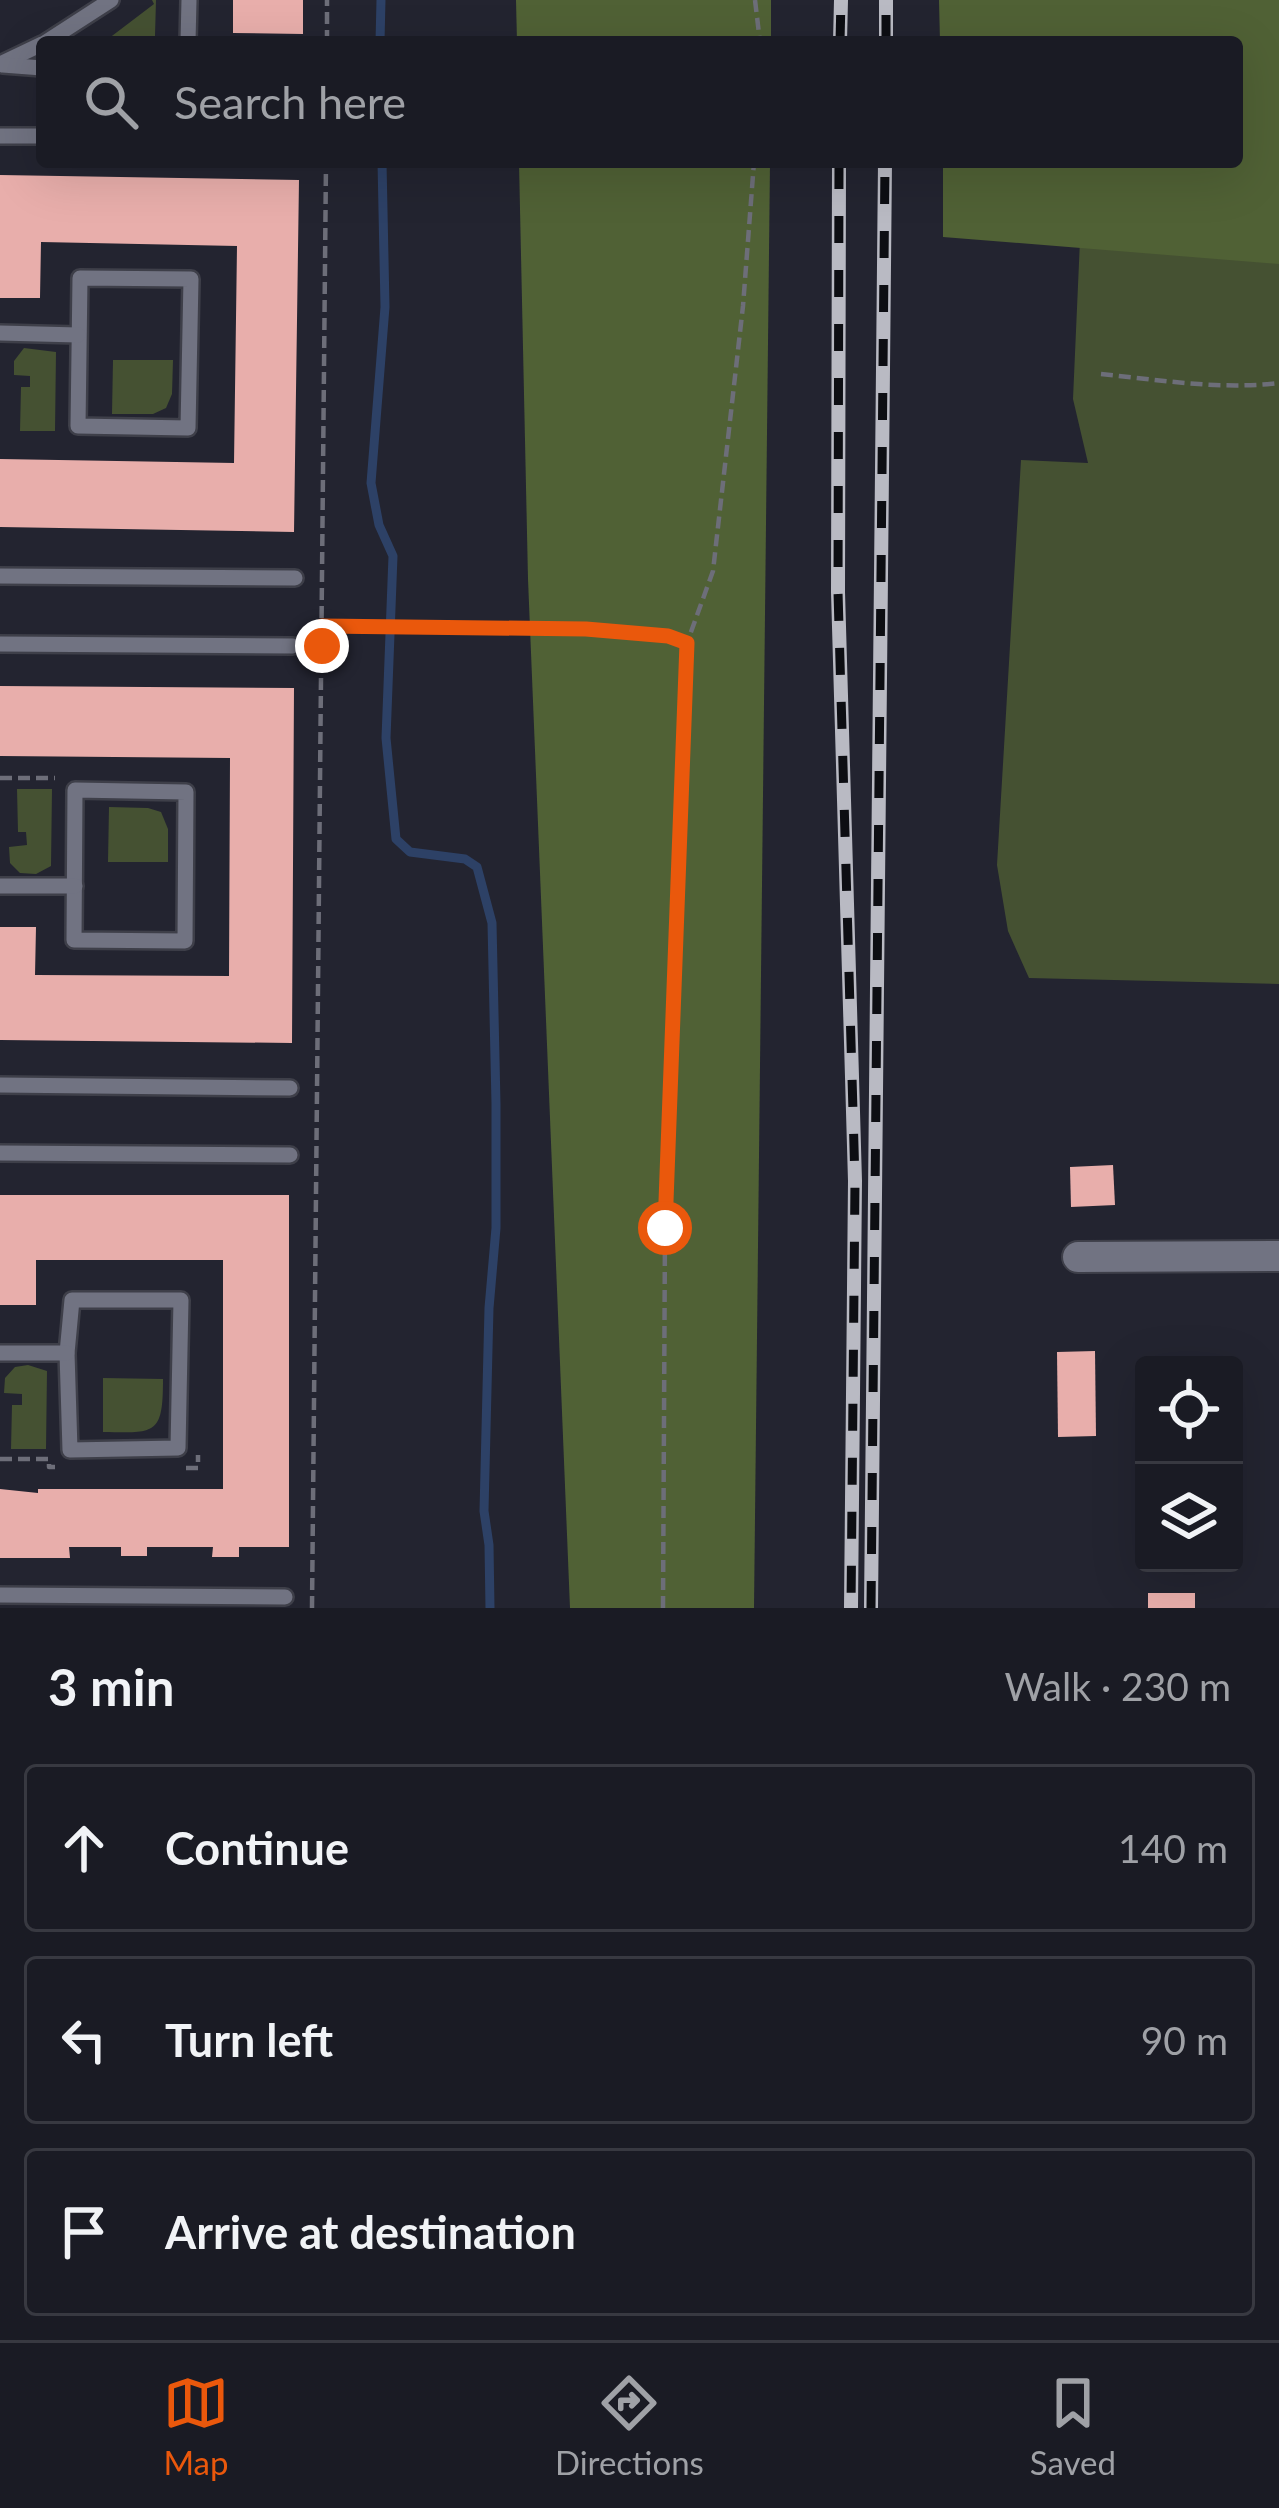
<!DOCTYPE html>
<html lang="en">
<head>
<meta charset="utf-8">
<style>
  body { margin:0; font-family:Lato,sans-serif; background:#272831; color:#f1f3f6 }
  .controls { position:absolute; right:36px; bottom:36px; display:grid; overflow:hidden; border-radius:12px; box-shadow:0 12px 48px #0002 }
  .controls button { width:108px; height:108px; display:grid; place-items:center; padding:0; border:0; border-bottom:3px solid #383941; background:#1a1b24; color:#f1f3f6; font:60px sans-serif }
  .stop { position:absolute; width:36px; height:36px; margin:-27px; border:9px solid #ea580c; border-radius:50%; background:#fff }
  .stop.end { background:#ea580c; border-color:#fff; box-shadow:0 3px 12px #0008 }
  .list { margin:0; padding:0; list-style:none }
  h2 { display:flex; justify-content:space-between; align-items:center; height:156px; margin:0; padding:0 48px; font-size:51px }
  h2 small { font-size:39px; font-weight:400; color:#9fa1a6 }
  .list li { display:grid; grid-template-columns:78px 1fr auto; gap:36px; align-items:center; box-sizing:border-box; height:168px; margin:0 24px 24px; padding:0 24px; border:3px solid #383941; border-radius:12px }
  .list b { display:block; font-size:45px; white-space:nowrap }
  .list em { font-size:39px; font-style:normal; color:#9fa1a6 }
  .icon { flex:none; width:66px; height:66px; fill:none; stroke:currentColor; stroke-width:2; stroke-linecap:round; stroke-linejoin:round }
  .map { position:relative; flex:none; width:1279px; height:1608px; overflow:hidden }
  .search { position:absolute; background:#1a1b24; box-shadow:0 12px 48px #0002; left:36px; right:36px; top:36px; height:132px; display:flex; align-items:center; gap:30px; box-sizing:border-box; padding:0 42px; border-radius:12px; color:#9fa1a6; font-size:45px }
  .sheet { height:732px; background:#1a1b24 }
  nav { display:flex; justify-content:space-around; align-items:center; box-sizing:border-box; height:168px; border-top:3px solid #383941; background:#1a1b24; font-size:33px; color:#9fa1a6 }
  nav a { display:grid; justify-items:center; gap:6px }
  nav .on { color:#ea580c }
  .map>svg:first-child { display:block }
  .green { fill:#455132 }
  .forest { fill:#506135 }
  .lines { fill:none; stroke-linecap:round; stroke-linejoin:round }
  .stream { stroke:#2d4166; stroke-width:9 }
  .building { fill:#e8aeab }
  .service-casing { stroke:#3e3f49; stroke-width:20 }
  .minor-casing { stroke:#3e3f49; stroke-width:34 }
  .path { stroke:#6d6e79; stroke-width:4.5; stroke-dasharray:12 6; stroke-linecap:butt }
  .service { stroke:#717382; stroke-width:15 }
  .minor { stroke:#717382; stroke-width:30 }
  .rail-casing { stroke:#b9bac3; stroke-width:14 }
  .rail { stroke:#0d0e13; stroke-width:9; stroke-dasharray:27; stroke-linecap:butt }
  .route { stroke:#ea580c; stroke-width:15 }
</style>
</head>
<body>
<div class="map">
<svg width="1279" height="1608" viewBox="0 0 1279 1608">
  <rect width="100%" height="100%" fill="#232430"/>
  <g class="green">
    <path d="M152,0H156L155,36H124L123,42H104L154,4Z"/>
    <path d="M1080,240L1279,255V984L1029,978L1008,931L997,865L1021,460L1088,463L1073,399Z"/>
    <path d="M24,348L56,352L55,431H20L21,387H30V376L14,375V361Z"/>
    <path d="M113,360H173L172,394L166,408L153,414H112Z"/>
    <path d="M17,789H52L51,866L36,874L20,873L10,863L9,847L27,845L26,832H18Z"/>
    <path d="M109,807L148,808L161,812L168,829V862H108Z"/>
    <path d="M28,1365L47,1371L46,1449H11L12,1405H22V1394L4,1393L5,1378L15,1367Z"/>
    <path d="M103,1378L163,1379C163,1435 156,1433 103,1432Z"/>
  </g>
  <g class="forest">
    <path d="M516,0H771V42H517Z"/>
    <path d="M939,0H1279V264L943,237V162H1237V42H940Z"/>
    <path d="M519,162H770L754,1608H570L528,579Z"/>
  </g>
  <g class="lines">
    <g class="stream">
      <path d="M380,42L381,0"/>
      <path d="M382,162L385,307L371,483L379,525L393,556L386,738L396,839L410,852L465,859L477,867L492,923L496,1104V1228L489,1308L484,1511L489,1545L490,1608"/>
    </g>
  </g>
  <g class="building">
    <path d="M233,0H303V34L233,33Z"/>
    <path d="M0,175L299,180L294,532L0,527V459L234,463L237,246L41,242L40,298H0Z"/>
    <path d="M0,686L294,688L292,1043L0,1040V927H36L35,975L229,976L230,758L0,756Z"/>
    <path d="M1113,1165L1115,1205L1071,1207L1070,1167Z"/>
    <path d="M0,1195H289V1547H239V1557H212L213,1547H147V1556H121V1547H69L70,1558H0V1489L38,1493V1489H223V1260H36V1305H0Z"/>
    <path d="M1095,1351L1096,1436L1058,1437L1057,1352Z"/>
    <rect x="1148" y="1593" width="47" height="15"/>
  </g>
  <g class="lines">
    <g class="service-casing">
      <g id="service">
        <path d="M46,42L111,0"/>
        <path d="M188,42L189,0"/>
        <path d="M0,64L42,44"/>
        <path d="M3,65L42,68"/>
        <path d="M0,136H42"/>
        <path d="M80,278L191,279L188,428L78,426Z"/>
        <path d="M0,333L78,335"/>
        <path d="M0,576L295,578"/>
        <path d="M0,644L293,646"/>
        <path d="M75,790L186,792L185,941L74,940Z"/>
        <path d="M0,886H75"/>
        <path d="M0,1085L290,1088"/>
        <path d="M0,1153L290,1155"/>
        <path d="M72,1300H181L178,1448L70,1450L67,1353Z"/>
        <path d="M0,1353H67"/>
        <path d="M0,1595L285,1597"/>
      </g>
    </g>
    <g class="minor-casing">
      <path id="minor" d="M1078,1257L1279,1256"/>
    </g>
    <g class="path">
      <path d="M755,0L760,42"/>
      <path d="M327,42V0"/>
      <path d="M1101,374C1159,380 1220,390 1279,383"/>
      <path d="M322,625L586,629L668,636L687,643L713,571L743,306L754,162"/>
      <path d="M0,778H55"/>
      <path d="M0,1459H49V1467H55"/>
      <path d="M186,1468H198V1455"/>
      <path d="M312,1608L326,162"/>
      <path d="M663,1608L665,1228L687,643"/>
    </g>
    <use href="#service" class="service"/>
    <use href="#minor" class="minor"/>
    <g class="rail-casing">
      <g id="rail">
        <path d="M840,42L841,0"/>
        <path d="M886,42V0"/>
        <path d="M839,162L838,592L855,1181L851,1608"/>
        <path d="M871,1608L885,162"/>
      </g>
    </g>
    <use href="#rail" class="rail"/>
  </g>
  <g class="lines">
    <path class="route" d="M322,646V626L586,629L668,636L687,643L665,1228"/>
  </g>
</svg>
<div class="controls">
<button><svg class="icon" aria-label="locate" viewBox="0 0 24 24"><circle cx="12" cy="12" r="6"/><path d="M12 2v4M12 18v4M2 12h4M18 12h4"/></svg></button>
<button><svg class="icon" aria-label="layers" viewBox="0 0 24 24"><path d="M12 4l9 5-9 5-9-5zM3 14l9 5 9-5"/></svg></button>
</div>
<div class="stop" style="left:665px;top:1228px"></div>
<div class="stop end" style="left:322px;top:646px"></div>
<div class="search"><svg class="icon" aria-label="search" viewBox="0 0 24 24"><circle cx="10" cy="10" r="6"/><path d="M15 15l6 6"/></svg>Search here</div>
</div>
<section class="sheet">
<h2>3 min<small>Walk · 230 m</small></h2>
<ul class="list">
<li><svg class="icon" aria-label="ahead" viewBox="0 0 24 24"><path d="M12 20V5M6 11l6-6 6 6"/></svg><div><b>Continue</b></div><em>140 m</em></li>
<li><svg class="icon" aria-label="left" viewBox="0 0 24 24"><path d="M17 20v-9H6M10 6l-5 5 5 5"/></svg><div><b>Turn left</b></div><em>90 m</em></li>
<li><svg class="icon" aria-label="arrive" viewBox="0 0 24 24"><path d="M6 21V4h12l-3 4 3 4H6"/></svg><div><b>Arrive at destination</b></div></li>
</ul>
</section>
<nav>
<a class="on"><svg class="icon" aria-label="map" viewBox="0 0 24 24"><path d="M3 6l6-2 6 2 6-2v14l-6 2-6-2-6 2zM9 4v14M15 6v14"/></svg>Map</a>
<a><svg class="icon" aria-label="directions" viewBox="0 0 24 24"><path d="M12 3l9 9-9 9-9-9zM9 14v-3h6M13 9l2 2-2 2"/></svg>Directions</a>
<a><svg class="icon" aria-label="saved" viewBox="0 0 24 24"><path d="M7 4h10v16l-5-4-5 4z"/></svg>Saved</a>
</nav>
</body>
</html>
